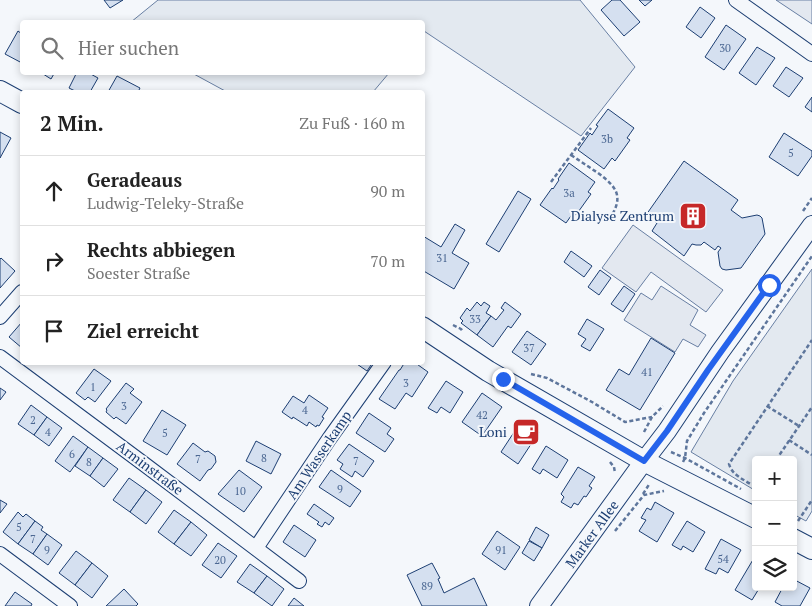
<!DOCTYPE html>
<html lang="de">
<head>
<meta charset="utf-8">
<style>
  body { margin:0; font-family:"PT Serif",serif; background:#f2f2f2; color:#222 }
  .controls { position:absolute; right:15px; bottom:15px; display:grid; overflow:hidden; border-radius:5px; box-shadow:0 2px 8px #0003 }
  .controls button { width:45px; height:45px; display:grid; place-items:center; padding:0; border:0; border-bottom:1px solid #e0e0e0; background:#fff; color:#222; font:25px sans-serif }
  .stop { position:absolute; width:15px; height:15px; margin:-11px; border:4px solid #2563eb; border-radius:50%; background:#fff }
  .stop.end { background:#2563eb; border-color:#fff; box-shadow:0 1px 5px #0008 }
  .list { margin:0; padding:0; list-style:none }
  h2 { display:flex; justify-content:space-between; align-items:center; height:65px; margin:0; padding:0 20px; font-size:21px }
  h2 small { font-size:16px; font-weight:400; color:#767676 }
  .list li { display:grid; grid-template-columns:32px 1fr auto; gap:15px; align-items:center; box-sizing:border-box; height:70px; padding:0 20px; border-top:1px solid #e0e0e0 }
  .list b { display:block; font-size:19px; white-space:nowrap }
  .list p { margin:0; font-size:16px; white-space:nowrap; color:#767676 }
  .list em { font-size:16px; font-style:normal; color:#767676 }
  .icon { flex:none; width:28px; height:28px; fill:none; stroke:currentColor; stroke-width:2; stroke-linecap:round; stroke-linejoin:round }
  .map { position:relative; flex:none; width:812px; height:606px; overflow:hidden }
  .search { position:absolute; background:#fff; box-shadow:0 2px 8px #0003; left:20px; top:20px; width:405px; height:55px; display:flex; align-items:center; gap:12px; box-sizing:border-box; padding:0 18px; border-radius:5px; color:#767676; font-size:19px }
  .panel { position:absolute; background:#fff; box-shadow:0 2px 8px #0003; left:20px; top:90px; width:405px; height:275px; border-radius:5px }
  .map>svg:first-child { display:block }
  .green { fill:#e3e9f0; stroke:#687fa3 }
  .parking { fill:#e3e8f0; stroke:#687fa3 }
  .building { fill:#d5e0f0; stroke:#1d3f73 }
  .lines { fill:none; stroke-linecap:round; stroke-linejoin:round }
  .minor-casing { stroke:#1d3f73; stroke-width:16 }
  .tertiary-casing { stroke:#1d3f73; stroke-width:20 }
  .secondary-casing { stroke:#1d3f73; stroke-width:22 }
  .path { stroke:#5e769c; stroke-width:2.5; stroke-dasharray:4 2.5; stroke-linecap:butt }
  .minor { stroke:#f4f7fb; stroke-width:14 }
  .tertiary { stroke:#f4f7fb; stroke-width:18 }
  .secondary { stroke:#f4f7fb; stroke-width:20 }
  .route { stroke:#2563eb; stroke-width:6 }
  .labels { text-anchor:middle; stroke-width:4; stroke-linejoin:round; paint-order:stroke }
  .number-label { font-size:11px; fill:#4b6792 }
  .poi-label { font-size:14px; fill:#1d3f73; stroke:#f4f7fb; text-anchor:end }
  .street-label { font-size:14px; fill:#1d3f73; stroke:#f4f7fb }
</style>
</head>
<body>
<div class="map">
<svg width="812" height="606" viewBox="0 0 812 606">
  <rect width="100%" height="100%" fill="#f4f7fb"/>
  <g class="green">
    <path d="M158,0H580L635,67L581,136L424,31L423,32L422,22H131Z"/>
    <path d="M192,73H389L373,92H227Z"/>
    <path d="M812,269V511L806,521L793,514V460H756V491L691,452L733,381Z"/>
  </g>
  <g class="parking">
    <path d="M776,0H812V24Z"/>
    <path d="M633,225L723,290L706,312L651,272L636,292L602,268Z"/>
    <path d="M661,286L698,310L690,325L706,335L698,347L683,339L675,352L624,320L641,293L652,300Z"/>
  </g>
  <g class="building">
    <path d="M104,0H123L110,8Z"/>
    <path d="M612,0H620L640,22L624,36L601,10Z"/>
    <path d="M639,0H652L645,6Z"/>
    <path d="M700,7L715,18L701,38L686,27Z"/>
    <path d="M726,25L746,39L724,70L705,57Z"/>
    <path d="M18,31L22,34V63L5,54Z"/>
    <path d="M757,47L775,58L756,85L739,73Z"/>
    <path d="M786,67L803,78L789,97L773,86Z"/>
    <path d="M40,72H55L51,79Z"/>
    <path d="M77,72H87L98,78L90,92H77L69,88Z"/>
    <path d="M117,76L140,88L138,92H108Z"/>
    <path d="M812,97V112L805,107Z"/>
    <path d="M608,109L634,128L627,138L630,140L615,161L612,158L604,169L578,150L590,133L592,135L598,126L596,125Z"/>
    <path d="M0,132L11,138L0,158Z"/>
    <path d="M784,133L812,151V156L798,176L769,157Z"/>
    <path d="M684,161L738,200L731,210L742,218L757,215L760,216L762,218L765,234L741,268L726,270L722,269L720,266L718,252L721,248L718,246L715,250L704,242L701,245H696L692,244L684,256L652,231L657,223L646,215Z"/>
    <path d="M569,163L595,182L588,192L591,194L576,215L573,213L566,223L540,205L552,188L553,189L559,180L558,179Z"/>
    <path d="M518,191L531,199L499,252L486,244Z"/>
    <path d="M455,224L465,230L452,253L469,263L454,289L422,270V238L423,236L441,247Z"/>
    <path d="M571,251L592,266L584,277L564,262Z"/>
    <path d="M1,258L15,271L0,288V259Z"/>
    <path d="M600,270L611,278L599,295L588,287Z"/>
    <path d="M624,286L635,294L623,312L611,304Z"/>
    <path d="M477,302L481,306L484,302L490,306L486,313L491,316L477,335L461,323L463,321L460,318L467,308L470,311Z"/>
    <path d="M505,302L521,314L511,328L508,326L493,347L477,335L491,316L496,320L504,310L501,308Z"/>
    <path d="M587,319L604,329L590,351L581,346L586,339L578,334Z"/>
    <path d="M22,322V348L9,337Z"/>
    <path d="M527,331L546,344L531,365L512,352Z"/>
    <path d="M651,338L675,353L640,410L606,390L619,369L629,375Z"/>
    <path d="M354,362H373L367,371Z"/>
    <path d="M405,362H414L428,372L412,397L406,393L395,409L379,399L399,370H400Z"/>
    <path d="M94,369L111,381L95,402L88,397L85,400L76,393Z"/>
    <path d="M446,381L463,392L450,413L441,407L437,413L428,408Z"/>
    <path d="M126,383L134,389L130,393L142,402L126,424L116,417L114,419L106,412L107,410L106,409Z"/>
    <path d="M0,388L6,392L0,400Z"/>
    <path d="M482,393L502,407L482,436L462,422Z"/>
    <path d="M309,395L328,408L322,417L324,418L319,426L317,425L316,427L309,422L307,426L293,417L292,419L282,412L293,396L304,403Z"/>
    <path d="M31,405L47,417L34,435L18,424Z"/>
    <path d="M162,410L186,425L167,455L143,441Z"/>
    <path d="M369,413L391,428L387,434L394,439L385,452L356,433Z"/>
    <path d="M47,417L62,428L49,446L34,435Z"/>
    <path d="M522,420L539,432L518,464L501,452Z"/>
    <path d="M73,436L88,447L70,472L55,461Z"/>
    <path d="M256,441L281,454L271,474L246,461Z"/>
    <path d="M193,443L205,452L208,451L215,456L216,462L211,469L208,470L200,481L177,464Z"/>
    <path d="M349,444L374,461L363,477L355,471L352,477L340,469L343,464L337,460Z"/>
    <path d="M546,446L568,460L557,478L543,469L540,474L532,469Z"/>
    <path d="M88,447L103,458L90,476L75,466Z"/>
    <path d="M103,458L118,469L104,487L90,476Z"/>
    <path d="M578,467L595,477L589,486L592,488L586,497L584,496L578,505L574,503L571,508L561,502L564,497L561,494Z"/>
    <path d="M239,470L262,487L244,512L218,494Z"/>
    <path d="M331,470L361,491L350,507L319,487Z"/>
    <path d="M129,478L146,490L130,512L113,500Z"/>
    <path d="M146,490L162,502L146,524L130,512Z"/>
    <path d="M0,500L7,504L0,513Z"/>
    <path d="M655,502L674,513L657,542L639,531L646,520L641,518L647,508L651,510Z"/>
    <path d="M314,504L334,518L329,525L325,522L322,527L317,524L319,522L307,514Z"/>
    <path d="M174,510L191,522L174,544L158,532Z"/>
    <path d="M18,512L23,517L26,514L35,521L18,544L3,532Z"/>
    <path d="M35,521L43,527L41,530L47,534L33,554L18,544Z"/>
    <path d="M687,521L705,532L693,552L683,546L681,550L672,545Z"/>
    <path d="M191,522L207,535L191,556L174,544Z"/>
    <path d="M294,525L316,540L305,557L283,542Z"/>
    <path d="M536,527L549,535L542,548L529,540Z"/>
    <path d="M497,531L520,547L505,570L482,554Z"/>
    <path d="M47,534L62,545L48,565L33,554Z"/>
    <path d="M721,539L741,550L728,573L719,568L716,574L705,569Z"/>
    <path d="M529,541L542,548L534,561L522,553Z"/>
    <path d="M218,543L237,556L221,578L202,565Z"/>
    <path d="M76,551L92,563L75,585L59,573Z"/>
    <path d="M754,558L756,559V587H760L752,600L735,590Z"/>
    <path d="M92,563L108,576L92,598L75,585Z"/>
    <path d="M432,563L440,578L438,579L444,593L474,578L487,606H422L407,575Z"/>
    <path d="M250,564L267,576L254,593L237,582Z"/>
    <path d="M267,576L284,589L272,606L254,593Z"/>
    <path d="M793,579L810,588L800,606H782L775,602L783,587H793Z"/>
    <path d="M124,589L138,604L136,606H106Z"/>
    <path d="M15,592L32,604L31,606H5Z"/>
    <path d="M294,598L304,606H288Z"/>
  </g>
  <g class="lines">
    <g class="minor-casing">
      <g id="minor">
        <path d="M736,0L812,54"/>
        <path d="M0,317L22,292"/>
        <path d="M0,357L144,464L299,581"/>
        <path d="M256,548L329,439L384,362"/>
        <path d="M0,554L70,606"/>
      </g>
    </g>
    <g class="tertiary-casing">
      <path id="tertiary" d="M539,606L644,461L667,431L720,352L812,225"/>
    </g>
    <g class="secondary-casing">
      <g id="secondary">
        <path d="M0,91L22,103"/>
        <path d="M422,327L488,371L644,461L756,518"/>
        <path d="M793,539L812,549"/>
      </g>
    </g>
    <g class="path">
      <path d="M571,155C580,161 589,167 598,173C618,188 624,197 609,220"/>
      <path d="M551,182L591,128"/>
      <path d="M803,211L812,198"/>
      <path d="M453,325L461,329L463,332"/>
      <path d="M531,374L547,378L592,402L625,422L652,417"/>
      <path d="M767,406L799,426"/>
      <path d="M644,432L652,417L663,406"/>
      <path d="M789,440L812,455"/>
      <path d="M671,452L685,458L741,489"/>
      <path d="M776,460L812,407"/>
      <path d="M610,462L614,467L615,473"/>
      <path d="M683,462L685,458L687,441L704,413L812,256"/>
      <path d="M756,485H752C743,479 732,475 729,464L812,340"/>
      <path d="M643,494L650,483"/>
      <path d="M798,521L812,500"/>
      <path d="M615,531L644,495L664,491"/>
    </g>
    <use href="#minor" class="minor"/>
    <use href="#tertiary" class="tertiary"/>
    <use href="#secondary" class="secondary"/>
  </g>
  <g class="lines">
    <path class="route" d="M503,379L644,461L667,431L708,370L769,285"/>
  </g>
  <defs>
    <g id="building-square" transform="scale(1.4375)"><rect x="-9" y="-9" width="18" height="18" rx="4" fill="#c62828" stroke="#f4f7fb"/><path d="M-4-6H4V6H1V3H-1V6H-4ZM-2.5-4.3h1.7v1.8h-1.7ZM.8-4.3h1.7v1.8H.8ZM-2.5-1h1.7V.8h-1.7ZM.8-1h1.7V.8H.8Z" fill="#fff"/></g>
    <g id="cafe-square" transform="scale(1.4375)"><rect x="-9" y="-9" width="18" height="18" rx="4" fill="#c62828" stroke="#f4f7fb"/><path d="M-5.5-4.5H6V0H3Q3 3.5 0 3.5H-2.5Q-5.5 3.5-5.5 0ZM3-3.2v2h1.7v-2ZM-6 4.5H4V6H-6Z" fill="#fff"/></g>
  </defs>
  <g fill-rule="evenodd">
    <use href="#building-square" x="693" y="216"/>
    <use href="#cafe-square" x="526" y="432"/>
  </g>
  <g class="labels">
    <g class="number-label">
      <text x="725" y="52">30</text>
      <text x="607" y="143">3b</text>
      <text x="791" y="157">5</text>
      <text x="569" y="197">3a</text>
      <text x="442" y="262">31</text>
      <text x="475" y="323">33</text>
      <text x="529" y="352">37</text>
      <text x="647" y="376">41</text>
      <text x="406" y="387">3</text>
      <text x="93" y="391">1</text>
      <text x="124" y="410">3</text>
      <text x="305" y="414">4</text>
      <text x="482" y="419">42</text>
      <text x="33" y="424">2</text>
      <text x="48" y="436">4</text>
      <text x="165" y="437">5</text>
      <text x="72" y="458">6</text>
      <text x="264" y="462">8</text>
      <text x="198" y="463">7</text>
      <text x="356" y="465">7</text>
      <text x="89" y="466">8</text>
      <text x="340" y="493">9</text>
      <text x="240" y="495">10</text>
      <text x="19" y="531">5</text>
      <text x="33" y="543">7</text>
      <text x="47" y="554">9</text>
      <text x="501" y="554">91</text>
      <text x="723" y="563">54</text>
      <text x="220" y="564">20</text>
      <text x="427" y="590">89</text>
    </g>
    <g class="poi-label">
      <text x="674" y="221">Dialyse Zentrum</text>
      <text x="507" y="437">Loni</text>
    </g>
    <g class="street-label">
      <text transform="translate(319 455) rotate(-56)" y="5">Am Wasserkamp</text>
      <text transform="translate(150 468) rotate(37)" y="5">Arminstraße</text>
      <text transform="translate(592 534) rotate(-54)" y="5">Marker Allee</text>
    </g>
  </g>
</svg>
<div class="controls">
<button>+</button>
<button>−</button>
<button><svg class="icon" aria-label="layers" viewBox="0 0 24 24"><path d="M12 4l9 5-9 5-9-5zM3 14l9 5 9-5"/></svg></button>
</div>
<div class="stop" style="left:769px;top:285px"></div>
<div class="stop end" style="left:503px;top:379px"></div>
<div class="search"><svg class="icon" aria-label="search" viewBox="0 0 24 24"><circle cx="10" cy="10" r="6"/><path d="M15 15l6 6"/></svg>Hier suchen</div>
<section class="panel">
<h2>2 Min.<small>Zu Fuß · 160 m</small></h2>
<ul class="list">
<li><svg class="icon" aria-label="ahead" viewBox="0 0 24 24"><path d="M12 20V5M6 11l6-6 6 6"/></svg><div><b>Geradeaus</b><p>Ludwig-Teleky-Straße</p></div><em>90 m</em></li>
<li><svg class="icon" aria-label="right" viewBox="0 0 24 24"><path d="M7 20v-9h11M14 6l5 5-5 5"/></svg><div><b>Rechts abbiegen</b><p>Soester Straße</p></div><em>70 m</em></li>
<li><svg class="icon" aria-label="arrive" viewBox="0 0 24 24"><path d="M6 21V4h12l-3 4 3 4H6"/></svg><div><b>Ziel erreicht</b></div></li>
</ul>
</section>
</div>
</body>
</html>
